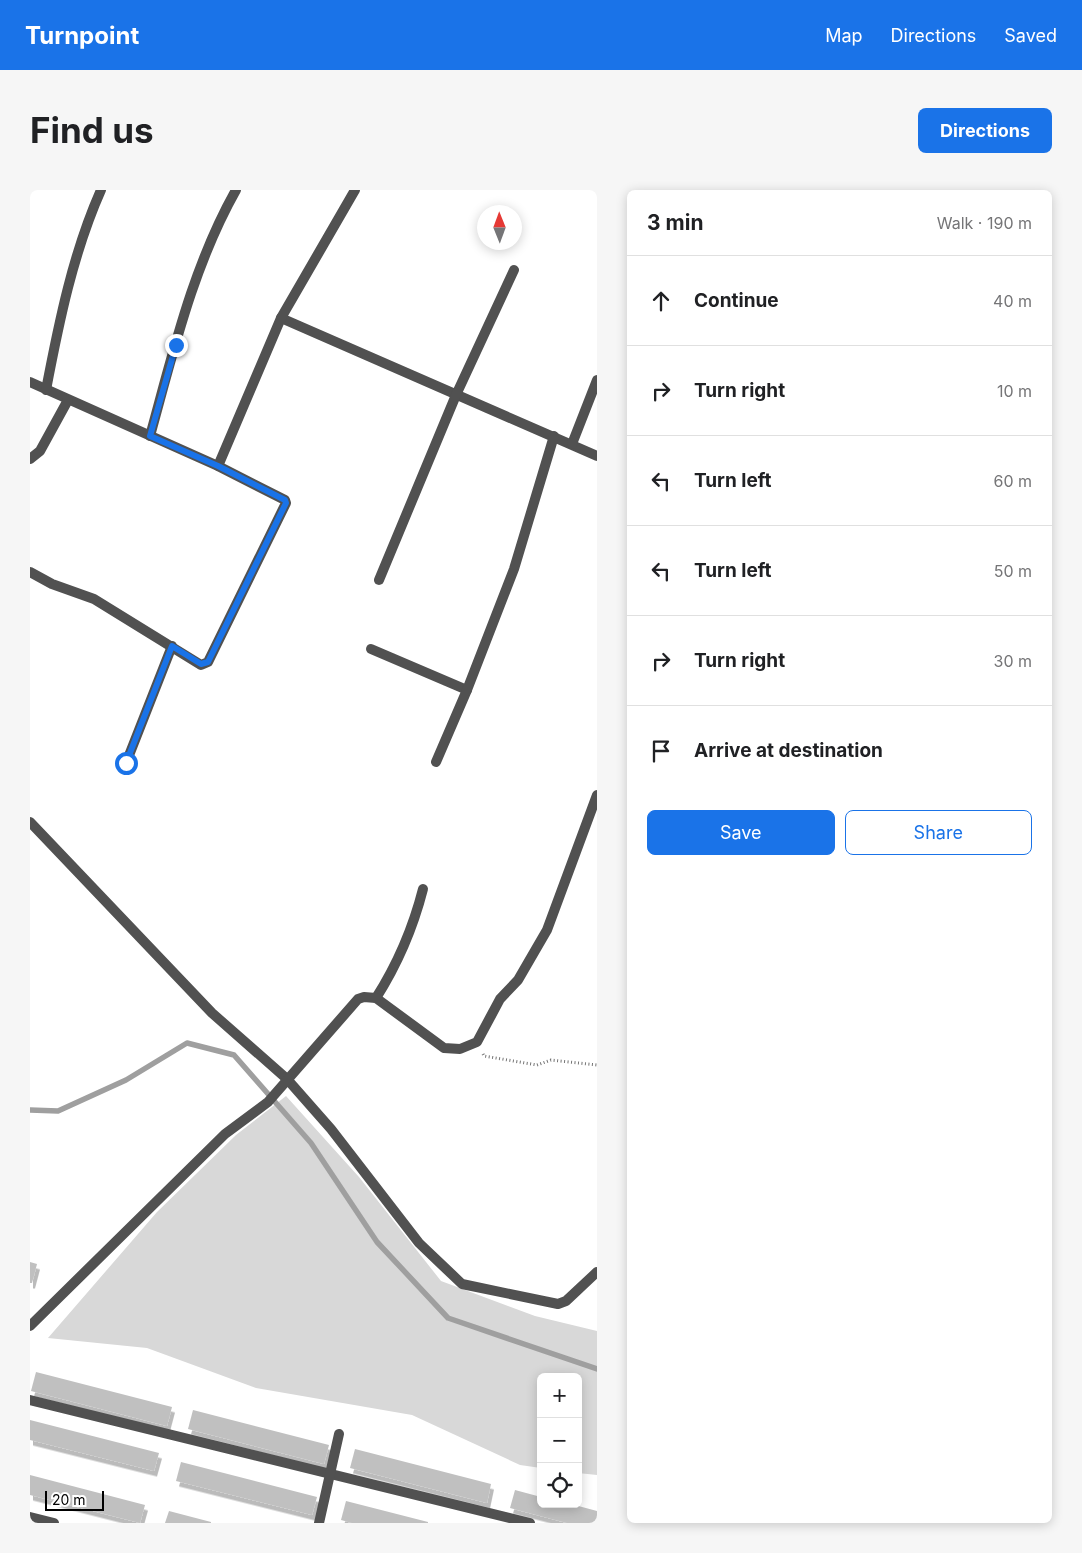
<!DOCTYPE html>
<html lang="en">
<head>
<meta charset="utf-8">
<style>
  body { margin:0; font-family:Inter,sans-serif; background:#f6f6f6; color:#202124 }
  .controls { position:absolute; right:15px; bottom:15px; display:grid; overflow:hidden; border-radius:8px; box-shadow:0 2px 12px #0003 }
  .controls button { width:45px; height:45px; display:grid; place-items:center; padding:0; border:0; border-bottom:1px solid #e0e0e0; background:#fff; color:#202124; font:25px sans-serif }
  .compass { position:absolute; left:447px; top:15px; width:45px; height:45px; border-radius:50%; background:#fff; box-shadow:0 2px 12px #0003; rotate:359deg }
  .scale { position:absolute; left:15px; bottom:12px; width:59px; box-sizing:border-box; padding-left:5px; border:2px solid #000; border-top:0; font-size:14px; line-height:18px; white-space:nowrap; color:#000; -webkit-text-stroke:4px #fff; paint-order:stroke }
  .stop { position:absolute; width:15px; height:15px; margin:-11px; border:4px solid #1a73e8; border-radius:50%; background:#fff }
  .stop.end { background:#1a73e8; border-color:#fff; box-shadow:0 1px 5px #0008 }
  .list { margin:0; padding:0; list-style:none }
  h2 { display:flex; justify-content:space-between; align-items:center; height:65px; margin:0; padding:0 20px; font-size:21px }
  h2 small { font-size:16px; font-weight:400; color:#757577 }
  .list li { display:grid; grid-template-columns:32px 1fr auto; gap:15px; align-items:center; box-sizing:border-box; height:90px; padding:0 20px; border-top:1px solid #e0e0e0 }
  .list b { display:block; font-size:19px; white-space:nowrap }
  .list em { font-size:16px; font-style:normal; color:#757577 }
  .actions { display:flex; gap:10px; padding:15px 20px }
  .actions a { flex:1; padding:11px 0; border:1px solid #1a73e8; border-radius:8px; text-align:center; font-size:18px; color:#1a73e8 }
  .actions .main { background:#1a73e8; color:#fff }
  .icon { flex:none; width:28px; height:28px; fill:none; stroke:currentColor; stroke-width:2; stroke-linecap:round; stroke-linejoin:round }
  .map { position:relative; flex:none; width:567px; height:1333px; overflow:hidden; border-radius:8px }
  header { display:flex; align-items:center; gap:30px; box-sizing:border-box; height:70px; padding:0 25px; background:#1a73e8; color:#fff }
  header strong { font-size:24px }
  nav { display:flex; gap:28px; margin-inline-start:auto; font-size:18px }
  .intro { display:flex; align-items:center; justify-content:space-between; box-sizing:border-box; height:120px; padding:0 30px }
  h1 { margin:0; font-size:35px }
  .button { padding:12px 22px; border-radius:8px; background:#1a73e8; color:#fff; font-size:18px; font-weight:700 }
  main { display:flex; gap:30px; padding:0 30px }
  aside { flex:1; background:#fff; border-radius:8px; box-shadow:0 2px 12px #0003 }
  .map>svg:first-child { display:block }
  .green { fill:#d8d8d8 }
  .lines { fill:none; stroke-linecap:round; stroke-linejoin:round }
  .stream { stroke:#9f9f9f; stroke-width:5.5 }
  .building { fill:#c0c0c0; filter:url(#shadow) }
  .path { stroke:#737373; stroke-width:3; stroke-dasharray:1 2.5; stroke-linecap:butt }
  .street { stroke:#515151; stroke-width:10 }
  .route { stroke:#1a73e8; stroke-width:6 }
</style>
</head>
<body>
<header>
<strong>Turnpoint</strong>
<nav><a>Map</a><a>Directions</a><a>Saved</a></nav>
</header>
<div class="intro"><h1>Find us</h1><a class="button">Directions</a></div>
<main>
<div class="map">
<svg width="567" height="1333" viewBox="0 0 567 1333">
  <defs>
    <filter id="shadow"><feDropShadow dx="3" dy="5.5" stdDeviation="0" flood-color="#0004"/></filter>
  </defs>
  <rect width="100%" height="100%" fill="#fff"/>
  <path class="green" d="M256,906L329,987L411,1091L505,1126L567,1141V1285L548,1283V1187H511V1278L490,1275L382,1225L226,1198L117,1158L18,1148L127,1022L206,945Z"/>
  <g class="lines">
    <path class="stream" d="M0,920L28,921L96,890L157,853L204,865L281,953L347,1052L418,1128L567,1179"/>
  </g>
  <g class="building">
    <path d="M0,1072L7,1074L2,1093H0Z"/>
    <path d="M6,1182L142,1217L137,1236L1,1201Z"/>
    <path d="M163,1220L299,1255L294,1274L158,1239Z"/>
    <path d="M0,1230L129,1263L124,1281L0,1250Z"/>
    <path d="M325,1259L461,1294L457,1313L320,1278Z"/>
    <path d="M151,1272L287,1307L282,1325L146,1291Z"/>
    <path d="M0,1285L115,1315L110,1333L0,1305Z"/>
    <path d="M485,1300L511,1307V1314H541L567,1321V1333H537L480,1318Z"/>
    <path d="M316,1311L398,1332V1333H322L311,1330Z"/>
    <path d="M139,1321L181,1332V1333H135Z"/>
  </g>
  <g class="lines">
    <path class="path" d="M453,864L454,866L507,875L521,870L567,875"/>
    <g class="street">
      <path d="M251,128L567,266"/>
      <path d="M0,192L188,276L255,310L256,313L178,472L171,475L64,409L22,394L0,382"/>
      <path d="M16,200C29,132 43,63 71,0"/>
      <path d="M120,246C143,163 163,76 206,0"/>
      <path d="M542,254L567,190"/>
      <path d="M0,269L10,261L38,210"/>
      <path d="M188,276L251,128L325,0"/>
      <path d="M349,390L426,205L484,80"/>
      <path d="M341,459L437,500"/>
      <path d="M406,572L437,500L484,379L524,246"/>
      <path d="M96,573L142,456"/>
      <path d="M0,632L182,823L257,889L301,939L389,1053L432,1094L528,1114L536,1111L567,1082"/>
      <path d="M346,808C367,775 383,738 393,699"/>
      <path d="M0,1136L195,944L238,912L328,809L334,807L346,808L414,858L430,859L447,852L470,809L488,790L517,740L567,605"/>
      <path d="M0,1210L500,1333"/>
      <path d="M0,1327L24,1333"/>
      <path d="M289,1333L309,1244"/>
    </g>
  </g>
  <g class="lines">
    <path class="route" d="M96,573L142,456L171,474L178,472L256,313L255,310L188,276L120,246L146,155"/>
  </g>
</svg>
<div class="controls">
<button>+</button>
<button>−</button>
<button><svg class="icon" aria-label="locate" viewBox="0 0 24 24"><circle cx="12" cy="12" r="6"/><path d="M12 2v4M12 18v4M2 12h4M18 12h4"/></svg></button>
</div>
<svg class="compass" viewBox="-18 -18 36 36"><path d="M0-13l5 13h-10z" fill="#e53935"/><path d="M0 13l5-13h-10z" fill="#757577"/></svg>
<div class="scale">20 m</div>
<div class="stop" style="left:96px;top:573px"></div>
<div class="stop end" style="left:146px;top:155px"></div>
</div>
<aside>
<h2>3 min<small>Walk · 190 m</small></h2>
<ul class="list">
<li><svg class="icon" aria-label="ahead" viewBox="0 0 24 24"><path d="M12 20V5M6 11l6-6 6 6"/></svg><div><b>Continue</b></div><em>40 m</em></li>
<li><svg class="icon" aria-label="right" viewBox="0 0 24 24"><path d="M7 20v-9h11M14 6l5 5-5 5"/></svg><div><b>Turn right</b></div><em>10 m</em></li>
<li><svg class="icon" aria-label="left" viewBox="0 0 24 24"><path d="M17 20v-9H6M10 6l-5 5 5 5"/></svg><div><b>Turn left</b></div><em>60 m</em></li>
<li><svg class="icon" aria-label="left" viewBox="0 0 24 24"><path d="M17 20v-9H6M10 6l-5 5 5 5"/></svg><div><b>Turn left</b></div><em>50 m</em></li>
<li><svg class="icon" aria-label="right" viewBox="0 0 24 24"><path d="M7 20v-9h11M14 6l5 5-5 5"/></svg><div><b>Turn right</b></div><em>30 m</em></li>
<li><svg class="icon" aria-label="arrive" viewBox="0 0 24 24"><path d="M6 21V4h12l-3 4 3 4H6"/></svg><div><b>Arrive at destination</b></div></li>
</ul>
<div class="actions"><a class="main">Save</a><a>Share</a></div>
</aside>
</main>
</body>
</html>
